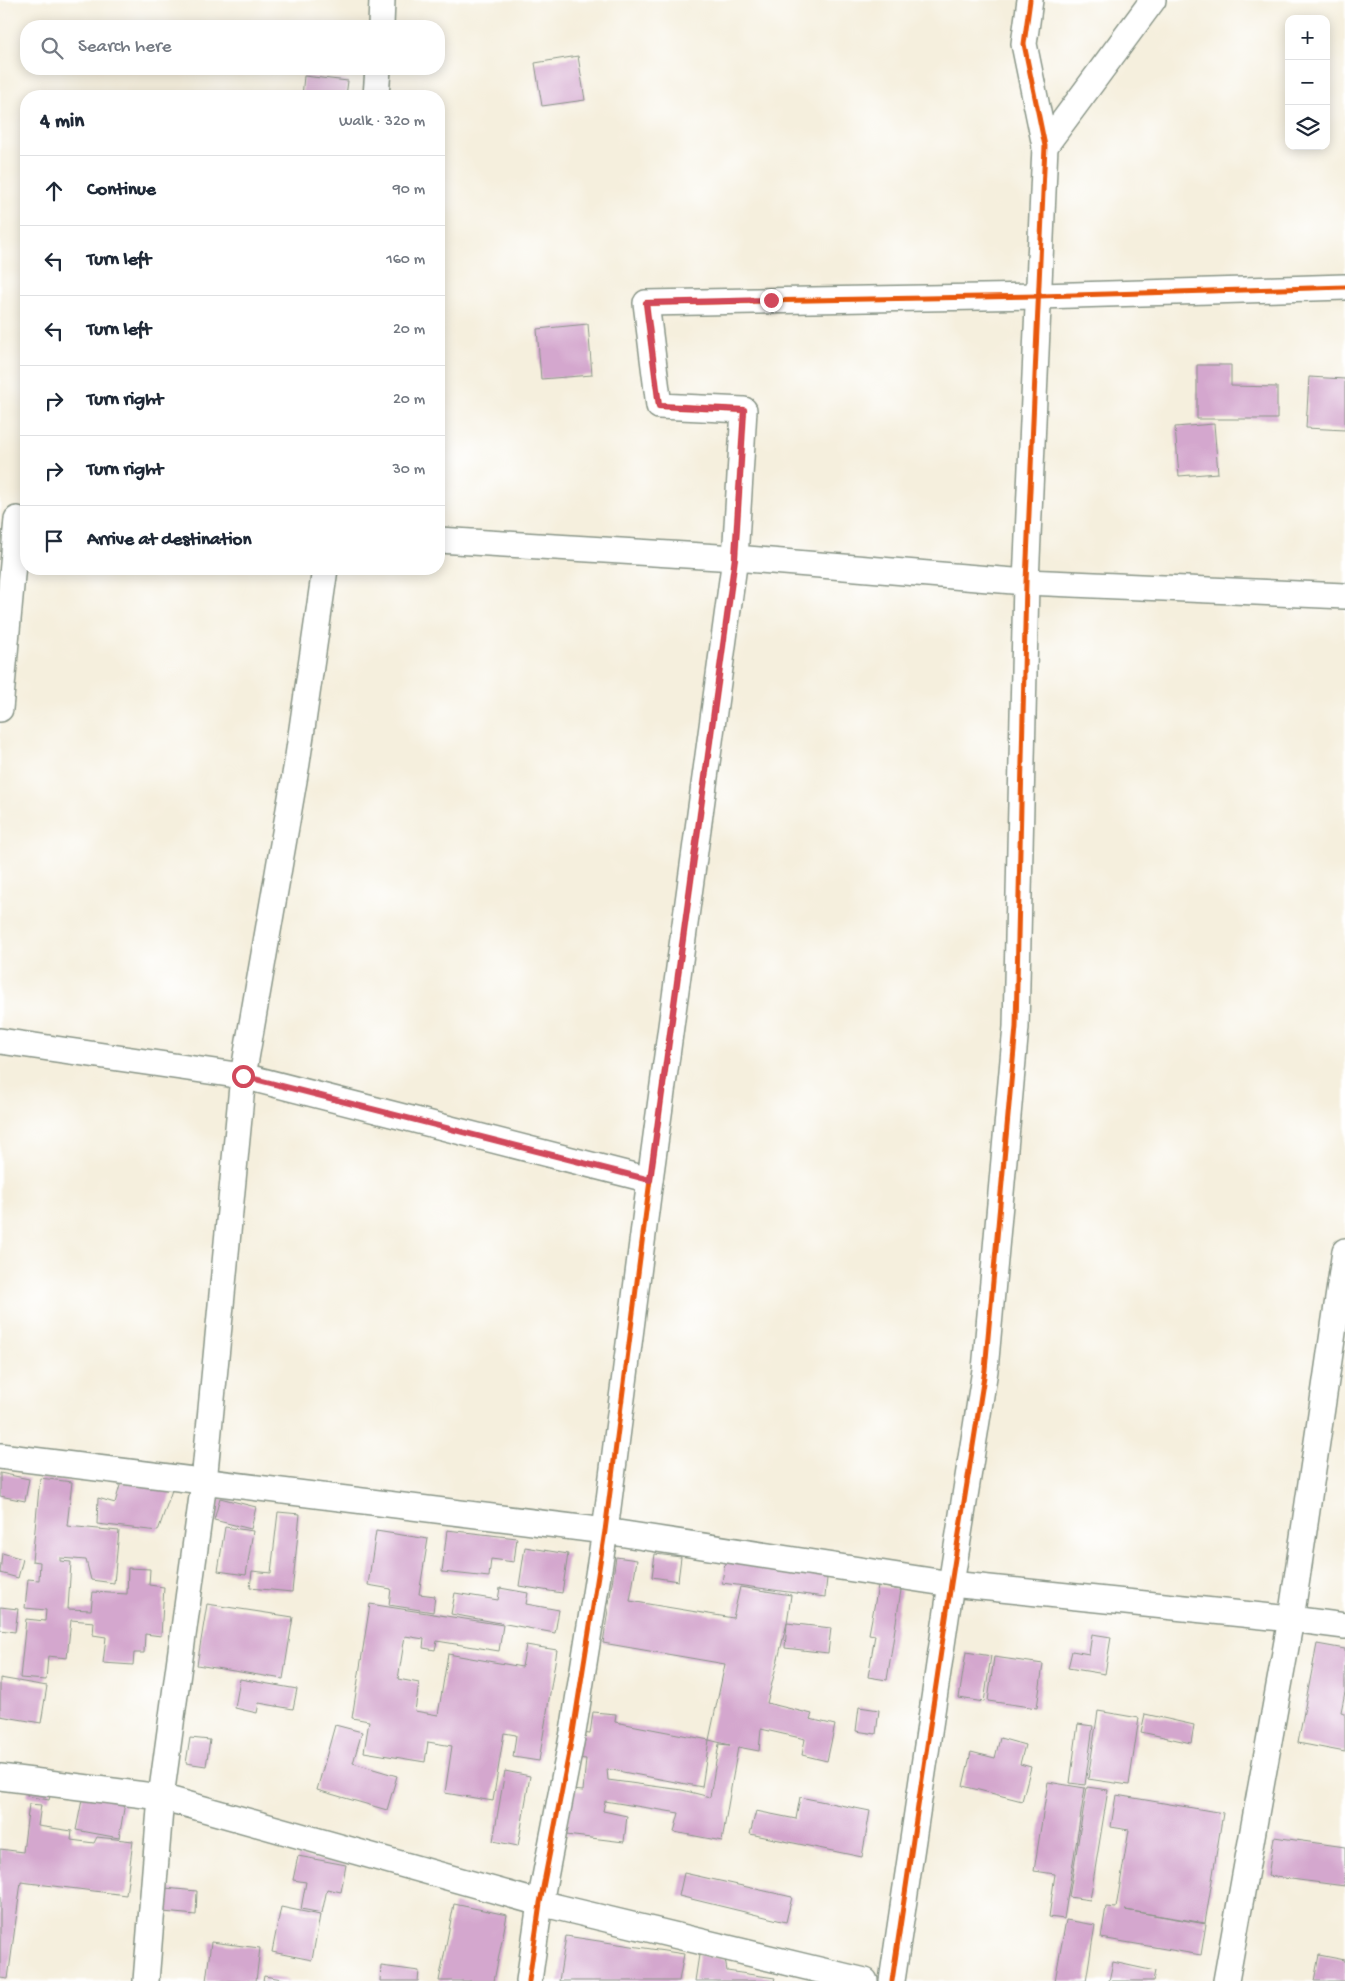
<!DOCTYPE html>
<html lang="en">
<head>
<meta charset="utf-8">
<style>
  body { margin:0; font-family:"Gochi Hand",sans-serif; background:#f2f2f3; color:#1f2937 }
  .controls { position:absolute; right:15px; top:15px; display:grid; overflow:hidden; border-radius:10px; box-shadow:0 2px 12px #0003 }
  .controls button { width:45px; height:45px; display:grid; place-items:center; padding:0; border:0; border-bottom:1px solid #e0e1e3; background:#fff; color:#1f2937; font:25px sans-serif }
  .stop { position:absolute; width:15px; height:15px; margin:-11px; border:4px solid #d1495b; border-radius:50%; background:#fff }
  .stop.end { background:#d1495b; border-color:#fff; box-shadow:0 1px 5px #0008 }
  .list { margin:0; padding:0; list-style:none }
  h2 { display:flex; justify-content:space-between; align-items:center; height:65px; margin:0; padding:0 20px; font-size:21px }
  h2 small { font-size:16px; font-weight:400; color:#747a83 }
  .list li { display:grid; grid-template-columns:32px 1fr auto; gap:15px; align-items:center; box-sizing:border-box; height:70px; padding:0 20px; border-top:1px solid #e0e1e3 }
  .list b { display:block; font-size:19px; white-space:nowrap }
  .list em { font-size:16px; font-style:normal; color:#747a83 }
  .icon { flex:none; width:28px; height:28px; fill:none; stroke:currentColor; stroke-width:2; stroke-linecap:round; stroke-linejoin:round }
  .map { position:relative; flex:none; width:1345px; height:1981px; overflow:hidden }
  .search { position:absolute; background:#fff; box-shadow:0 2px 12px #0003; left:20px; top:20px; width:425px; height:55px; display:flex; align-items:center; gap:12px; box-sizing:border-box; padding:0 18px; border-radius:20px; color:#747a83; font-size:19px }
  .panel { position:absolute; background:#fff; box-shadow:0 2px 12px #0003; left:20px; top:90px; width:425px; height:485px; border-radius:20px }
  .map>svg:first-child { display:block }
  .building { fill:#d4a7ce }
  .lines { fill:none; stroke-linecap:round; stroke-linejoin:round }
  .minor-casing { stroke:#8a9688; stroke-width:28 }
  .minor { stroke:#fff; stroke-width:25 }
  .cycleway-casing { stroke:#fff; stroke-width:8 }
  .cycleway { stroke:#e8590c; stroke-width:5 }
  .route { stroke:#d1495b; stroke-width:6 }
</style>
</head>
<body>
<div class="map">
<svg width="1345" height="1981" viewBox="0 0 1345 1981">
  <rect width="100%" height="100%" fill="#fff"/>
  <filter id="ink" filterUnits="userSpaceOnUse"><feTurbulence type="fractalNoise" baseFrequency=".02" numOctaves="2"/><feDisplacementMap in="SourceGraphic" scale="10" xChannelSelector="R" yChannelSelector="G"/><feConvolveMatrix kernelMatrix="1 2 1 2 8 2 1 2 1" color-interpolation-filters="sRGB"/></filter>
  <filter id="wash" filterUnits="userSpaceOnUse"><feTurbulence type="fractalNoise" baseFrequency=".0096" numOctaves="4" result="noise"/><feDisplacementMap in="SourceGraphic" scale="20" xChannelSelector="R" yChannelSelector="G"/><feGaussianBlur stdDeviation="1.12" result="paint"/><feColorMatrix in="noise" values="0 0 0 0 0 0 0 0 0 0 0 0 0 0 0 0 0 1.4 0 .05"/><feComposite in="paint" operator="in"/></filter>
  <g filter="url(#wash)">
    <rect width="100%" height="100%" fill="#f5efdd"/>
    <g id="blocks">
      <g class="building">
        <path d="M578,56L585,100L542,106L535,63Z"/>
        <path d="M304,76L348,81L346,96H302Z"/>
        <path d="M588,324L592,375L541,379L537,329Z"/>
        <path d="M1197,365H1231V386L1277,387V419H1197Z"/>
        <path d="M1309,377L1345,379V430L1306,428Z"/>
        <path d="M1214,424L1218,473L1179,476L1175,427Z"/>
        <path d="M0,1473L29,1479L25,1501L0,1496Z"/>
        <path d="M40,1478L72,1482L67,1526L119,1531L114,1583L91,1580L86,1560L60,1558V1561L71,1562L68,1609L91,1610L93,1592L127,1594L128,1568L150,1569L149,1585L164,1587L161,1636L145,1634L144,1653H134L133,1665L103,1663L106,1637L93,1635L94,1622L71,1620L67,1658L48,1656L46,1680L20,1678L26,1619L45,1621L46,1610L25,1608L28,1579L39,1580L40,1562L32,1561Z"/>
        <path d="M121,1482L172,1490L158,1531L97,1524L98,1498L115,1503Z"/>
        <path d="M220,1498L256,1507L251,1529L214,1520Z"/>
        <path d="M278,1512L300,1514L292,1592L250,1588L252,1571L271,1573Z"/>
        <path d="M225,1527L253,1531L246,1575L218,1571Z"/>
        <path d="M447,1530L517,1538L514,1562L491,1559L489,1577L442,1572Z"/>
        <path d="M376,1531L428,1539L419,1594L435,1596L433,1612L389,1605L391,1589L368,1585Z"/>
        <path d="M525,1547L568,1554L562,1593L519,1586Z"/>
        <path d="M2,1553L23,1559L18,1578L0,1573Z"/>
        <path d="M655,1554L681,1557L678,1581L652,1577Z"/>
        <path d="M726,1555L828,1569L825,1597L722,1583Z"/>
        <path d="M616,1557L637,1560L630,1601L733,1618L740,1587L791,1595L787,1623L831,1628L828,1653L785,1648L787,1623L767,1703L812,1714L810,1719L835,1725L827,1761L802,1755L805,1739L761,1729L759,1751L738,1747L722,1841L674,1832L679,1813L605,1801L603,1811L627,1816L624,1842L566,1835L571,1790L583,1791L586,1759L570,1757L573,1732L590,1734L593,1712L616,1714L615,1722L709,1740L702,1787L607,1769L608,1780L682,1790L710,1797L719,1744L730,1745L709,1740L725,1664L603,1643Z"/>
        <path d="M878,1586L901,1590L887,1680L868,1677L875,1635L869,1634Z"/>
        <path d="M500,1588L528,1593L526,1604L559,1610L555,1633L451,1614L455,1593L498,1600Z"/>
        <path d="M207,1604L293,1617L283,1679L197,1665Z"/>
        <path d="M370,1604L503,1625L499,1651L437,1641L435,1650L423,1648L424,1639L405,1636L398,1679L419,1683L415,1711L438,1715L448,1654L522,1667L526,1645L557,1650L539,1761L513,1757L516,1735L504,1733L493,1801L445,1793L452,1746L428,1742L425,1762L364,1752L369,1721L352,1718Z"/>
        <path d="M0,1607L18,1609L15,1632L0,1630Z"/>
        <path d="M1092,1634L1111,1637L1105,1674L1068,1668L1072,1651L1089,1654Z"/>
        <path d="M1317,1644L1345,1649V1692L1341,1712L1345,1713V1752L1298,1743Z"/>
        <path d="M966,1652L991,1656L984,1702L959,1698Z"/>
        <path d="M994,1657L1043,1664L1037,1708L988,1701Z"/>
        <path d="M0,1678L47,1686L41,1723L0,1716Z"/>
        <path d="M240,1679L297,1689L293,1709L259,1703L257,1713L235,1708Z"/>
        <path d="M859,1707L879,1710L876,1734L856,1731Z"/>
        <path d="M1098,1711L1139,1718L1129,1785L1088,1779Z"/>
        <path d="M1145,1714L1194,1725L1191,1743L1141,1732Z"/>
        <path d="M1078,1724L1093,1726L1085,1785L1070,1783Z"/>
        <path d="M335,1725L362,1732L353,1763L397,1776L387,1810L317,1790Z"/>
        <path d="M190,1738L210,1740L206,1766L186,1763Z"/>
        <path d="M1000,1738L1025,1745L1020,1764L1031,1767L1022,1801L963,1786L971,1752L995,1758Z"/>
        <path d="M505,1771L530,1776L518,1846L493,1841Z"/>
        <path d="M31,1777L53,1782L49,1800L27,1796Z"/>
        <path d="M1048,1782L1085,1788L1064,1919L1049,1917L1055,1874L1034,1871Z"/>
        <path d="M1087,1787L1108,1790L1090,1900L1069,1897Z"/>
        <path d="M84,1790L126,1797L119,1838L76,1830Z"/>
        <path d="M1116,1795L1223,1813L1205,1923L1125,1910L1206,1924L1201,1955L1101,1938L1106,1907L1116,1908L1129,1830L1111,1827Z"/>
        <path d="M800,1797L870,1811L862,1857L750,1834L756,1811L796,1819Z"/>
        <path d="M29,1804L41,1805L38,1826L72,1831L71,1840L94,1843L97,1837L133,1841L126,1895L21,1882L8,1979L0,1978V1849L23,1852Z"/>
        <path d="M1274,1837L1345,1847V1886L1268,1876Z"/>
        <path d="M298,1856L346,1865L341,1892L327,1889L322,1913L301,1909L306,1882L293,1880Z"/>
        <path d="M684,1873L792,1897L786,1922L679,1896Z"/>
        <path d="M165,1888L197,1891L196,1915L163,1912Z"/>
        <path d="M454,1904L507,1915L494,1981H439Z"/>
        <path d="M281,1907L320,1915L312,1960L272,1952Z"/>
        <path d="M1066,1920L1095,1925L1086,1981H1055Z"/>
        <path d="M566,1936L684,1954L679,1981H559Z"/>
        <path d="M211,1942L260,1948L256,1981H206Z"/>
        <path d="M699,1955L725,1959L727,1971L775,1978L774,1981H695Z"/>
        <path d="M1319,1955L1345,1960V1981H1314Z"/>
        <path d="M1113,1962L1155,1971L1153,1981H1109Z"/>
        <path d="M381,1966L419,1971L418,1981H380Z"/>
        <path d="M264,1976L288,1980V1981H263Z"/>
      </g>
    </g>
  </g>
  <g filter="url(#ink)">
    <use href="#blocks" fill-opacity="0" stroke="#8a9688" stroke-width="1"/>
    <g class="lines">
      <g class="minor-casing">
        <g id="minor">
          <path d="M381,26L382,0"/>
          <path d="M376,96L378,69"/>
          <path d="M1045,146L1153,0"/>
          <path d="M439,540L735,558L1026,582L1345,596"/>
          <path d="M0,709L17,519"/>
          <path d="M0,1041L243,1076L650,1180"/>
          <path d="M0,1456L605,1531L951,1584L1291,1619L1345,1626"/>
          <path d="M0,1777L161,1797L540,1903L865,1981"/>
          <path d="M146,1981L161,1797L204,1482L243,1076L297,763L325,569"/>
          <path d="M529,1981L540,1903L573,1732L605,1531L650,1180L735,558L744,410L659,406L646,303L1040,296L1345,287"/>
          <path d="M892,1981L951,1584L985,1370L1016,1027L1026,582L1045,146L1024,44L1030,0"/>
          <path d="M1226,1981L1291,1619L1345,1251"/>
        </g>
      </g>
      <use href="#minor" class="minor"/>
      <g class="cycleway-casing">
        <g id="cycleway">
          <path d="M529,1981L540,1903L573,1732L605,1531L650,1180L735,558L744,410L659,406L646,303L1040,296L1345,287"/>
          <path d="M892,1981L951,1584L985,1370L1016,1027L1026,582L1045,146L1024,44L1030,0"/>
        </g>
      </g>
      <use href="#cycleway" class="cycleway"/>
    </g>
  </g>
  <g class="lines" filter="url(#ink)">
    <path class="route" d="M243,1076L650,1180L735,558L744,410L659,406L646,303L771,300"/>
  </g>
</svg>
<div class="controls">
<button>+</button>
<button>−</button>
<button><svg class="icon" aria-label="layers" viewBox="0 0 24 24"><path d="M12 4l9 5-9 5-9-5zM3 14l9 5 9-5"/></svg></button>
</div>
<div class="stop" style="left:243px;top:1076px"></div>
<div class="stop end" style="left:771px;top:300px"></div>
<div class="search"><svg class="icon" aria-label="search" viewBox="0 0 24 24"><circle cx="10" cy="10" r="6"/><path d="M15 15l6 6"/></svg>Search here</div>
<section class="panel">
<h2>4 min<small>Walk · 320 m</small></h2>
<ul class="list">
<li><svg class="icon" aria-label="ahead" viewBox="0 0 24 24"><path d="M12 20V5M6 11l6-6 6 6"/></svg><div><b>Continue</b></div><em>90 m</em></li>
<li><svg class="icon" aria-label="left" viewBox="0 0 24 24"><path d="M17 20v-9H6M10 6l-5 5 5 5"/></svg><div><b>Turn left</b></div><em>160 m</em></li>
<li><svg class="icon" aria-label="left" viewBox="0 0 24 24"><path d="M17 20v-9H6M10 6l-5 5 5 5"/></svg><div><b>Turn left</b></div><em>20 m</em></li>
<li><svg class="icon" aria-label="right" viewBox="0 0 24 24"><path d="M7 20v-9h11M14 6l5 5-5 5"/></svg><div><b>Turn right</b></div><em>20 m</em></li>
<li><svg class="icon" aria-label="right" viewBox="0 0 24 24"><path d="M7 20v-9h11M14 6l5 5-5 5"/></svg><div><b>Turn right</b></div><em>30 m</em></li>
<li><svg class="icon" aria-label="arrive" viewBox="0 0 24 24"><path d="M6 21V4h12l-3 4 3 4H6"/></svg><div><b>Arrive at destination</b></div></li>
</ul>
</section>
</div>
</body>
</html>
